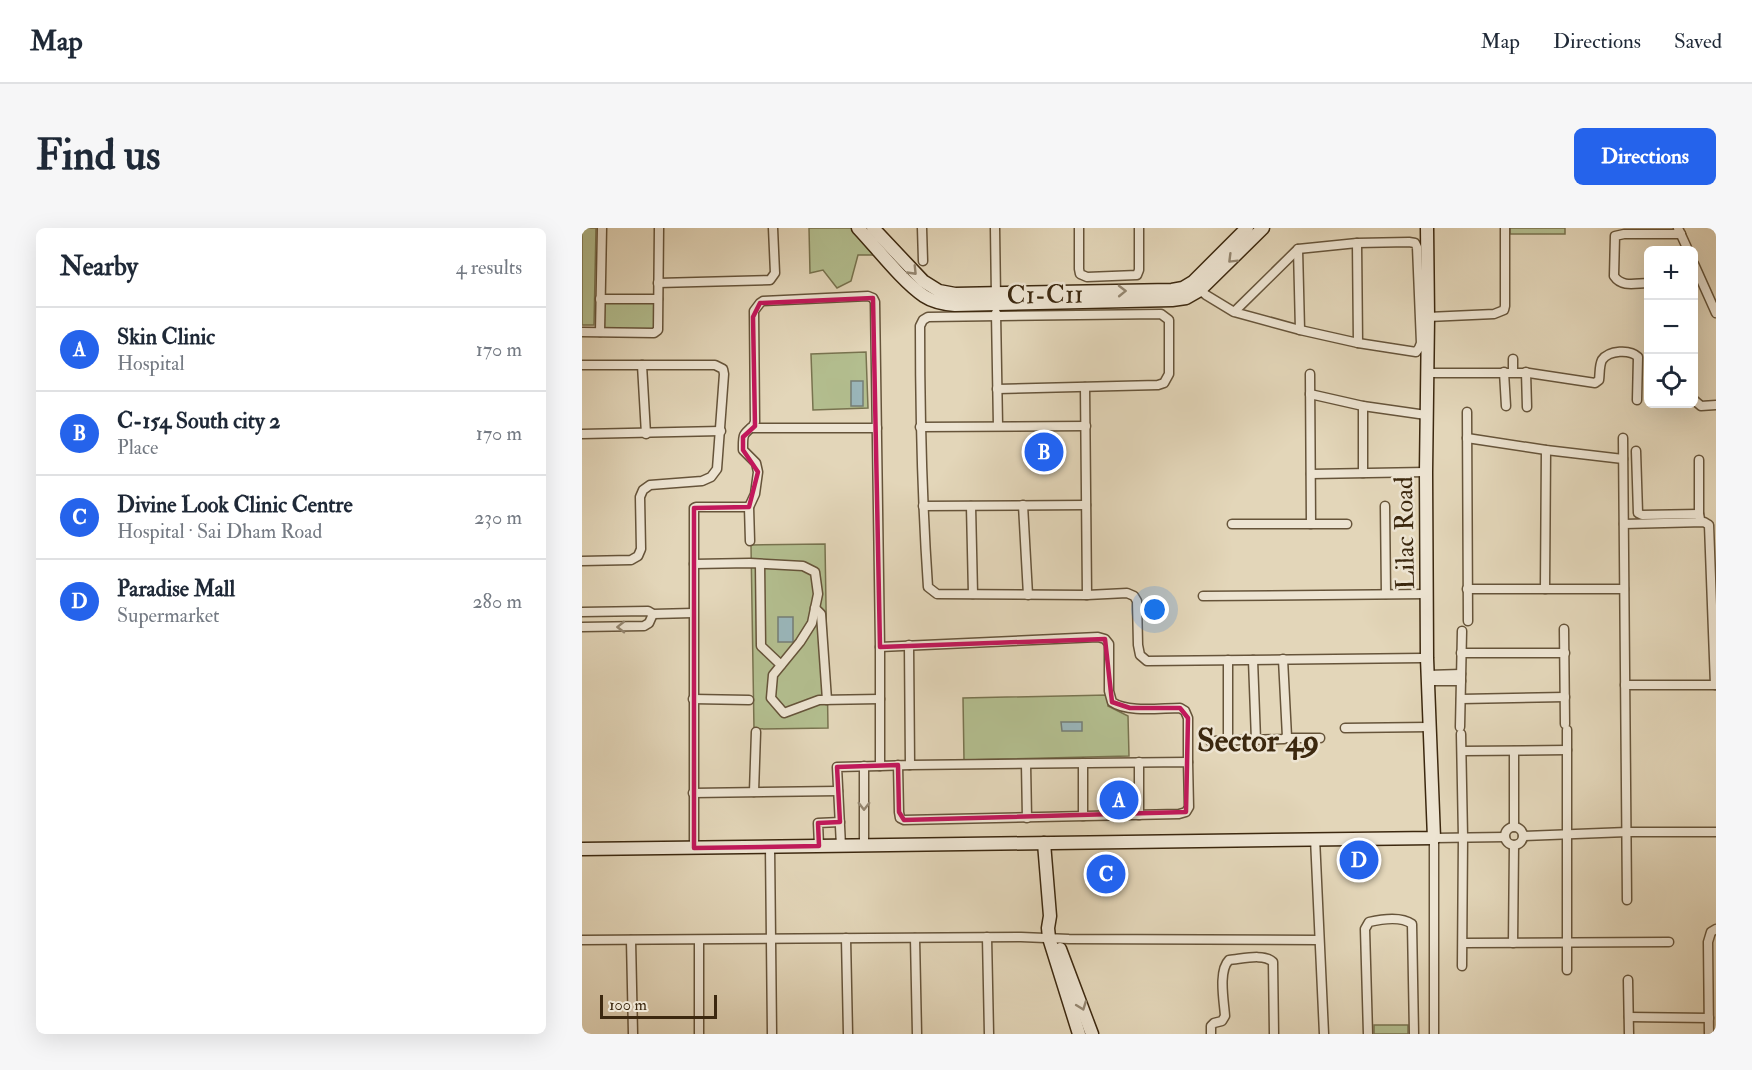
<!DOCTYPE html>
<html lang="en">
<head>
<meta charset="utf-8">
<style>
  body { margin:0; font-family:"IM FELL Double Pica",serif; background:#f6f6f7; color:#1f2937 }
  .controls { position:absolute; right:18px; top:18px; display:grid; overflow:hidden; border-radius:9px; box-shadow:0 6px 24px #0002 }
  .controls button { width:54px; height:54px; display:grid; place-items:center; padding:0; border:0; border-bottom:2px solid #e0e1e3; background:#fff; color:#1f2937; font:30px sans-serif }
  .scale { position:absolute; left:18px; bottom:15px; width:117px; box-sizing:border-box; padding-left:6px; border:3px solid #3c280f; border-top:0; font-size:16px; line-height:21px; white-space:nowrap; color:#3c280f; -webkit-text-stroke:4px #ede4d2; paint-order:stroke }
  .you { position:absolute; left:573px; top:382px; width:21px; height:21px; margin:-15px; border:4px solid #fff; border-radius:50%; background:#1a73e8; box-shadow:0 0 0 9px #1a73e833 }
  .badge { display:grid; place-items:center; width:39px; height:39px; border-radius:50%; background:#2563eb; color:#fff; font-size:20px; font-weight:700 }
  .pin { position:absolute; translate:-50% -50%; border:3px solid #fff; box-shadow:0 2px 6px #0006 }
  .list { margin:0; padding:0; list-style:none }
  h2 { display:flex; justify-content:space-between; align-items:center; height:78px; margin:0; padding:0 24px; font-size:26px }
  h2 small { font-size:20px; font-weight:400; color:#747a83 }
  .list li { display:grid; grid-template-columns:39px 1fr auto; gap:18px; align-items:center; box-sizing:border-box; height:84px; padding:0 24px; border-top:2px solid #e0e1e3 }
  .list b { display:block; font-size:22px; white-space:nowrap }
  .list p { margin:0; font-size:20px; white-space:nowrap; color:#747a83 }
  .list em { font-size:20px; font-style:normal; color:#747a83 }
  .icon { flex:none; width:33px; height:33px; fill:none; stroke:currentColor; stroke-width:2; stroke-linecap:round; stroke-linejoin:round }
  .map { position:relative; flex:none; width:1134px; height:806px; overflow:hidden; border-radius:9px }
  header { display:flex; align-items:center; gap:36px; box-sizing:border-box; height:84px; padding:0 30px; background:#fff; border-bottom:2px solid #e0e1e3 }
  header strong { font-size:28px }
  nav { display:flex; gap:33px; margin-inline-start:auto; font-size:21px }
  .intro { display:flex; align-items:center; justify-content:space-between; box-sizing:border-box; height:144px; padding:0 36px }
  h1 { margin:0; font-size:42px }
  .button { padding:15px 27px; border-radius:9px; background:#2563eb; color:#fff; font-size:21px; font-weight:700 }
  main { display:flex; gap:36px; padding:0 36px }
  aside { flex:1; background:#fff; border-radius:9px; box-shadow:0 6px 24px #0002 }
  .map>svg:first-child { display:block }
  .green { fill:#b3be8f; stroke:#78734f; stroke-width:1.5 }
  .water { fill:#9ab6ba; stroke:#747d76; stroke-width:1.5 }
  .lines { fill:none; stroke-linecap:round; stroke-linejoin:round }
  .street-casing { stroke:#66543a; stroke-width:11 }
  .secondary-casing { stroke:#3c280f; stroke-width:15 }
  .street { stroke:#ede4d2; stroke-width:8 }
  .secondary { stroke:#ede4d2; stroke-width:12 }
  .oneway { stroke:#948670 }
  .marked { fill:none; stroke:#c2185b; stroke-width:4.5; stroke-linejoin:round }
  .labels { text-anchor:middle; stroke-width:5; stroke-linejoin:round; paint-order:stroke }
  .street-label { font-size:26px; fill:#3c280f; stroke:#ede4d2 }
  .district-label { font-size:32px; font-weight:bold; fill:#3c280f; stroke:#ede4d2 }
</style>
</head>
<body>
<header>
<strong>Map</strong>
<nav><a>Map</a><a>Directions</a><a>Saved</a></nav>
</header>
<div class="intro"><h1>Find us</h1><a class="button">Directions</a></div>
<main>
<aside>
<h2>Nearby<small>4 results</small></h2>
<ul class="list">
<li><span class="badge">A</span><div><b>Skin Clinic</b><p>Hospital</p></div><em>170 m</em></li>
<li><span class="badge">B</span><div><b>C-154 South city 2</b><p>Place</p></div><em>170 m</em></li>
<li><span class="badge">C</span><div><b>Divine Look Clinic Centre</b><p>Hospital · Sai Dham Road</p></div><em>230 m</em></li>
<li><span class="badge">D</span><div><b>Paradise Mall</b><p>Supermarket</p></div><em>280 m</em></li>
</ul>
</aside>
<div class="map">
<svg width="1134" height="806" viewBox="0 0 1134 806">
  <rect width="100%" height="100%" fill="#e3d6b9"/>
  <filter id="stains"><feTurbulence type="fractalNoise" baseFrequency=".00333" numOctaves="4"/><feColorMatrix values="0 0 0 0 .2 0 0 0 0 .09 0 0 0 0 .02 0 0 0 .5 -.17"/></filter>
  <radialGradient id="worn" r=".72"><stop offset=".6" stop-color="#630" stop-opacity="0"/><stop offset="1" stop-color="#630" stop-opacity=".3"/></radialGradient>
  <g class="green">
    <path d="M0,0H14L12,97H0Z"/>
    <path d="M227,0H270L297,27H276L269,53L255,60L241,42L228,45Z"/>
    <rect x="928" y="0" width="55" height="6"/>
    <rect x="21" y="75" width="53" height="26"/>
    <path d="M284,124L286,180L231,182L229,126Z"/>
    <path d="M243,316L246,500L172,501L169,317Z"/>
    <path d="M526,467V478L546,488L547,528L382,532L381,470Z"/>
    <rect x="792" y="797" width="34" height="9"/>
  </g>
  <g class="water">
    <rect x="269" y="153" width="12" height="25"/>
    <rect x="196" y="389" width="15" height="25"/>
    <path d="M479,494H500V503H480Z"/>
  </g>
  <g class="lines">
    <g class="street-casing">
      <g id="street">
        <path d="M340,0L341,33"/>
        <path d="M413,0L414,69"/>
        <path d="M497,0V41L498,46L505,49L555,47L557,42V0"/>
        <path d="M1096,0L1106,22"/>
        <path d="M775,15L776,115"/>
        <path d="M716,21L718,102"/>
        <path d="M1112,36L1134,85"/>
        <path d="M76,55L188,52L193,45L191,0"/>
        <path d="M1066,55C1054,55 1040,60 1032,48L1033,8L1042,6H1099"/>
        <path d="M616,60L624,67L652,84L718,102L776,115L834,124L837,120L839,115L835,19L833,15L827,14L775,15L716,21L652,84"/>
        <path d="M18,71H76"/>
        <path d="M414,85L416,198"/>
        <path d="M846,89L912,86L922,82L923,78V0"/>
        <path d="M0,104L72,105L76,102L77,0"/>
        <path d="M18,104L20,0"/>
        <path d="M931,131V144"/>
        <path d="M0,137H133L141,141L142,146L135,241L129,249L120,253L68,257L61,262L58,269L59,321L56,328L49,332L0,333"/>
        <path d="M60,137L64,206"/>
        <path d="M922,144L924,178"/>
        <path d="M944,144L945,179"/>
        <path d="M845,145H947L1013,155L1017,152C1018,146 1017,138 1020,132C1027,122 1048,121 1056,129L1055,172"/>
        <path d="M728,146L729,296"/>
        <path d="M503,159L505,367"/>
        <path d="M415,161L576,157L582,155L587,146V92L579,86L346,89L341,92L338,98C338,185 340,272 346,359L355,366L505,367L545,365L552,368L555,373L556,417L558,427L565,433L840,430"/>
        <path d="M728,166L781,178L844,187"/>
        <path d="M1112,172L1119,178L1134,177"/>
        <path d="M781,178V245"/>
        <path d="M885,184L886,393"/>
        <path d="M338,199L504,198"/>
        <path d="M169,200H295"/>
        <path d="M0,206L139,203"/>
        <path d="M885,210L964,222L1041,231"/>
        <path d="M1041,210L1045,672"/>
        <path d="M1054,223L1056,285L1060,287L1117,286"/>
        <path d="M1117,232V286L1118,291"/>
        <path d="M729,246L844,244"/>
        <path d="M441,277L446,367"/>
        <path d="M341,278L504,277"/>
        <path d="M389,278L391,366"/>
        <path d="M803,278L804,366"/>
        <path d="M650,296H765"/>
        <path d="M1042,296L1122,294L1127,297L1133,457"/>
        <path d="M168,313L167,279L173,266L176,244L174,235L161,222C161,207 160,207 171,198L173,194L172,83L178,75L181,73L286,68L291,70L293,74L298,419V538L328,537L327,417"/>
        <path d="M112,336L168,335L221,338L233,344L236,366L230,395L218,414L191,447L189,470L202,485L237,472L298,471"/>
        <path d="M178,336L179,418L199,437"/>
        <path d="M885,361H1042"/>
        <path d="M963,361L964,222"/>
        <path d="M621,368L845,366"/>
        <path d="M233,380L239,386L245,472"/>
        <path d="M0,384L66,383L71,386L111,385"/>
        <path d="M0,399L62,398L67,395L71,386"/>
        <path d="M982,401L983,496"/>
        <path d="M298,419L516,409L523,411L527,416V463L530,474C546,485 578,480 598,480L603,483L606,490V534"/>
        <path d="M879,425H983"/>
        <path d="M671,432L674,512"/>
        <path d="M846,447L879,446"/>
        <path d="M846,453H879"/>
        <path d="M1043,457H1134"/>
        <path d="M111,471L167,472"/>
        <path d="M879,471L983,469"/>
        <path d="M878,499L880,403"/>
        <path d="M763,500L847,499"/>
        <path d="M879,506L881,609L880,738"/>
        <path d="M703,510H738"/>
        <path d="M646,512V432"/>
        <path d="M628,513L702,511L705,509L701,431"/>
        <path d="M880,523L985,522"/>
        <path d="M932,523V599"/>
        <path d="M557,534V587"/>
        <path d="M444,536L445,590"/>
        <path d="M316,537L317,584L318,590L322,592L597,586L604,584L607,579L606,534L328,537"/>
        <path d="M282,538V618"/>
        <path d="M172,564L174,504"/>
        <path d="M111,565L256,563"/>
        <path d="M501,588V535"/>
        <circle cx="932" cy="608" r="9"/>
        <path d="M941,608L1045,604H1134"/>
        <path d="M733,610L742,806"/>
        <path d="M237,618L236,595L258,594"/>
        <path d="M259,618L255,539L298,538"/>
        <path d="M188,619L190,806"/>
        <path d="M112,620V280L114,279H167"/>
        <path d="M405,709L407,806"/>
        <path d="M264,710L266,806"/>
        <path d="M333,710L335,806"/>
        <path d="M0,712L439,709L487,711L737,712"/>
        <path d="M49,712L51,806"/>
        <path d="M881,715L1087,714"/>
        <path d="M931,715L932,617"/>
        <path d="M985,742V502"/>
        <path d="M1046,752L1047,806"/>
        <path d="M1047,789L1127,790"/>
        <path d="M117,806V712"/>
        <path d="M629,806V798L632,795L640,793L643,788C642,773 636,743 647,732C660,731 682,725 691,734L692,806"/>
        <path d="M786,806L783,701L787,694C800,691 819,688 830,696L832,806"/>
        <path d="M852,806V610L923,609"/>
        <path d="M1127,806L1126,714L1129,704L1134,701"/>
      </g>
    </g>
    <g class="secondary-casing">
      <g id="secondary">
        <path d="M276,0C295,20 320,53 342,68C351,74 362,76 373,77L590,72L604,70L618,62L681,0"/>
        <path d="M291,0L341,53L357,63L373,66L590,62L601,60L611,54L665,0"/>
        <path d="M462,615L468,688L466,700L467,710L497,806"/>
        <path d="M0,621L852,610L845,430L844,244L846,89L845,0"/>
        <path d="M478,721L510,806"/>
      </g>
    </g>
    <use href="#street" class="street"/>
    <use href="#secondary" class="secondary"/>
  </g>
  <defs><path id="oneway-chevron" d="M-2-3.5L2.5 0L-2 3.5" fill="none" stroke-width="1.6" stroke-linecap="round" stroke-linejoin="round" transform="scale(1.5)"/></defs>
  <g class="oneway">
    <use href="#oneway-chevron" transform="translate(650 31) rotate(135)"/>
    <use href="#oneway-chevron" transform="translate(331 43) rotate(46)"/>
    <use href="#oneway-chevron" transform="translate(540 63) rotate(-1)"/>
    <use href="#oneway-chevron" transform="translate(39 399) rotate(179)"/>
    <use href="#oneway-chevron" transform="translate(282 578) rotate(90)"/>
    <use href="#oneway-chevron" transform="translate(500 778) rotate(69)"/>
  </g>
  <path class="marked" d="M291,70L298,419L523,411L530,474L548,480H598L606,490L604,584L322,592L317,584L316,537L255,539L258,594L236,595L237,618L112,620V280L167,279L176,244L161,222V209L173,198L171,89L178,75Z"/>
  <g class="labels">
    <g class="street-label">
      <text transform="translate(463 66) rotate(-1)" y="9">C1-C11</text>
      <text transform="translate(822 305) rotate(-91)" y="9">Lilac Road</text>
    </g>
    <g class="district-label">
      <text x="676" y="523">Sector 49</text>
    </g>
  </g>
  <rect width="100%" height="100%" filter="url(#stains)"/>
  <rect width="100%" height="100%" fill="url(#worn)"/>
</svg>
<div class="controls">
<button>+</button>
<button>−</button>
<button><svg class="icon" aria-label="locate" viewBox="0 0 24 24"><circle cx="12" cy="12" r="6"/><path d="M12 2v4M12 18v4M2 12h4M18 12h4"/></svg></button>
</div>
<div class="scale">100 m</div>
<div class="you"></div>
<div class="pin badge" style="left:537px;top:572px">A</div>
<div class="pin badge" style="left:462px;top:224px">B</div>
<div class="pin badge" style="left:524px;top:646px">C</div>
<div class="pin badge" style="left:777px;top:632px">D</div>
</div>
</main>
</body>
</html>
